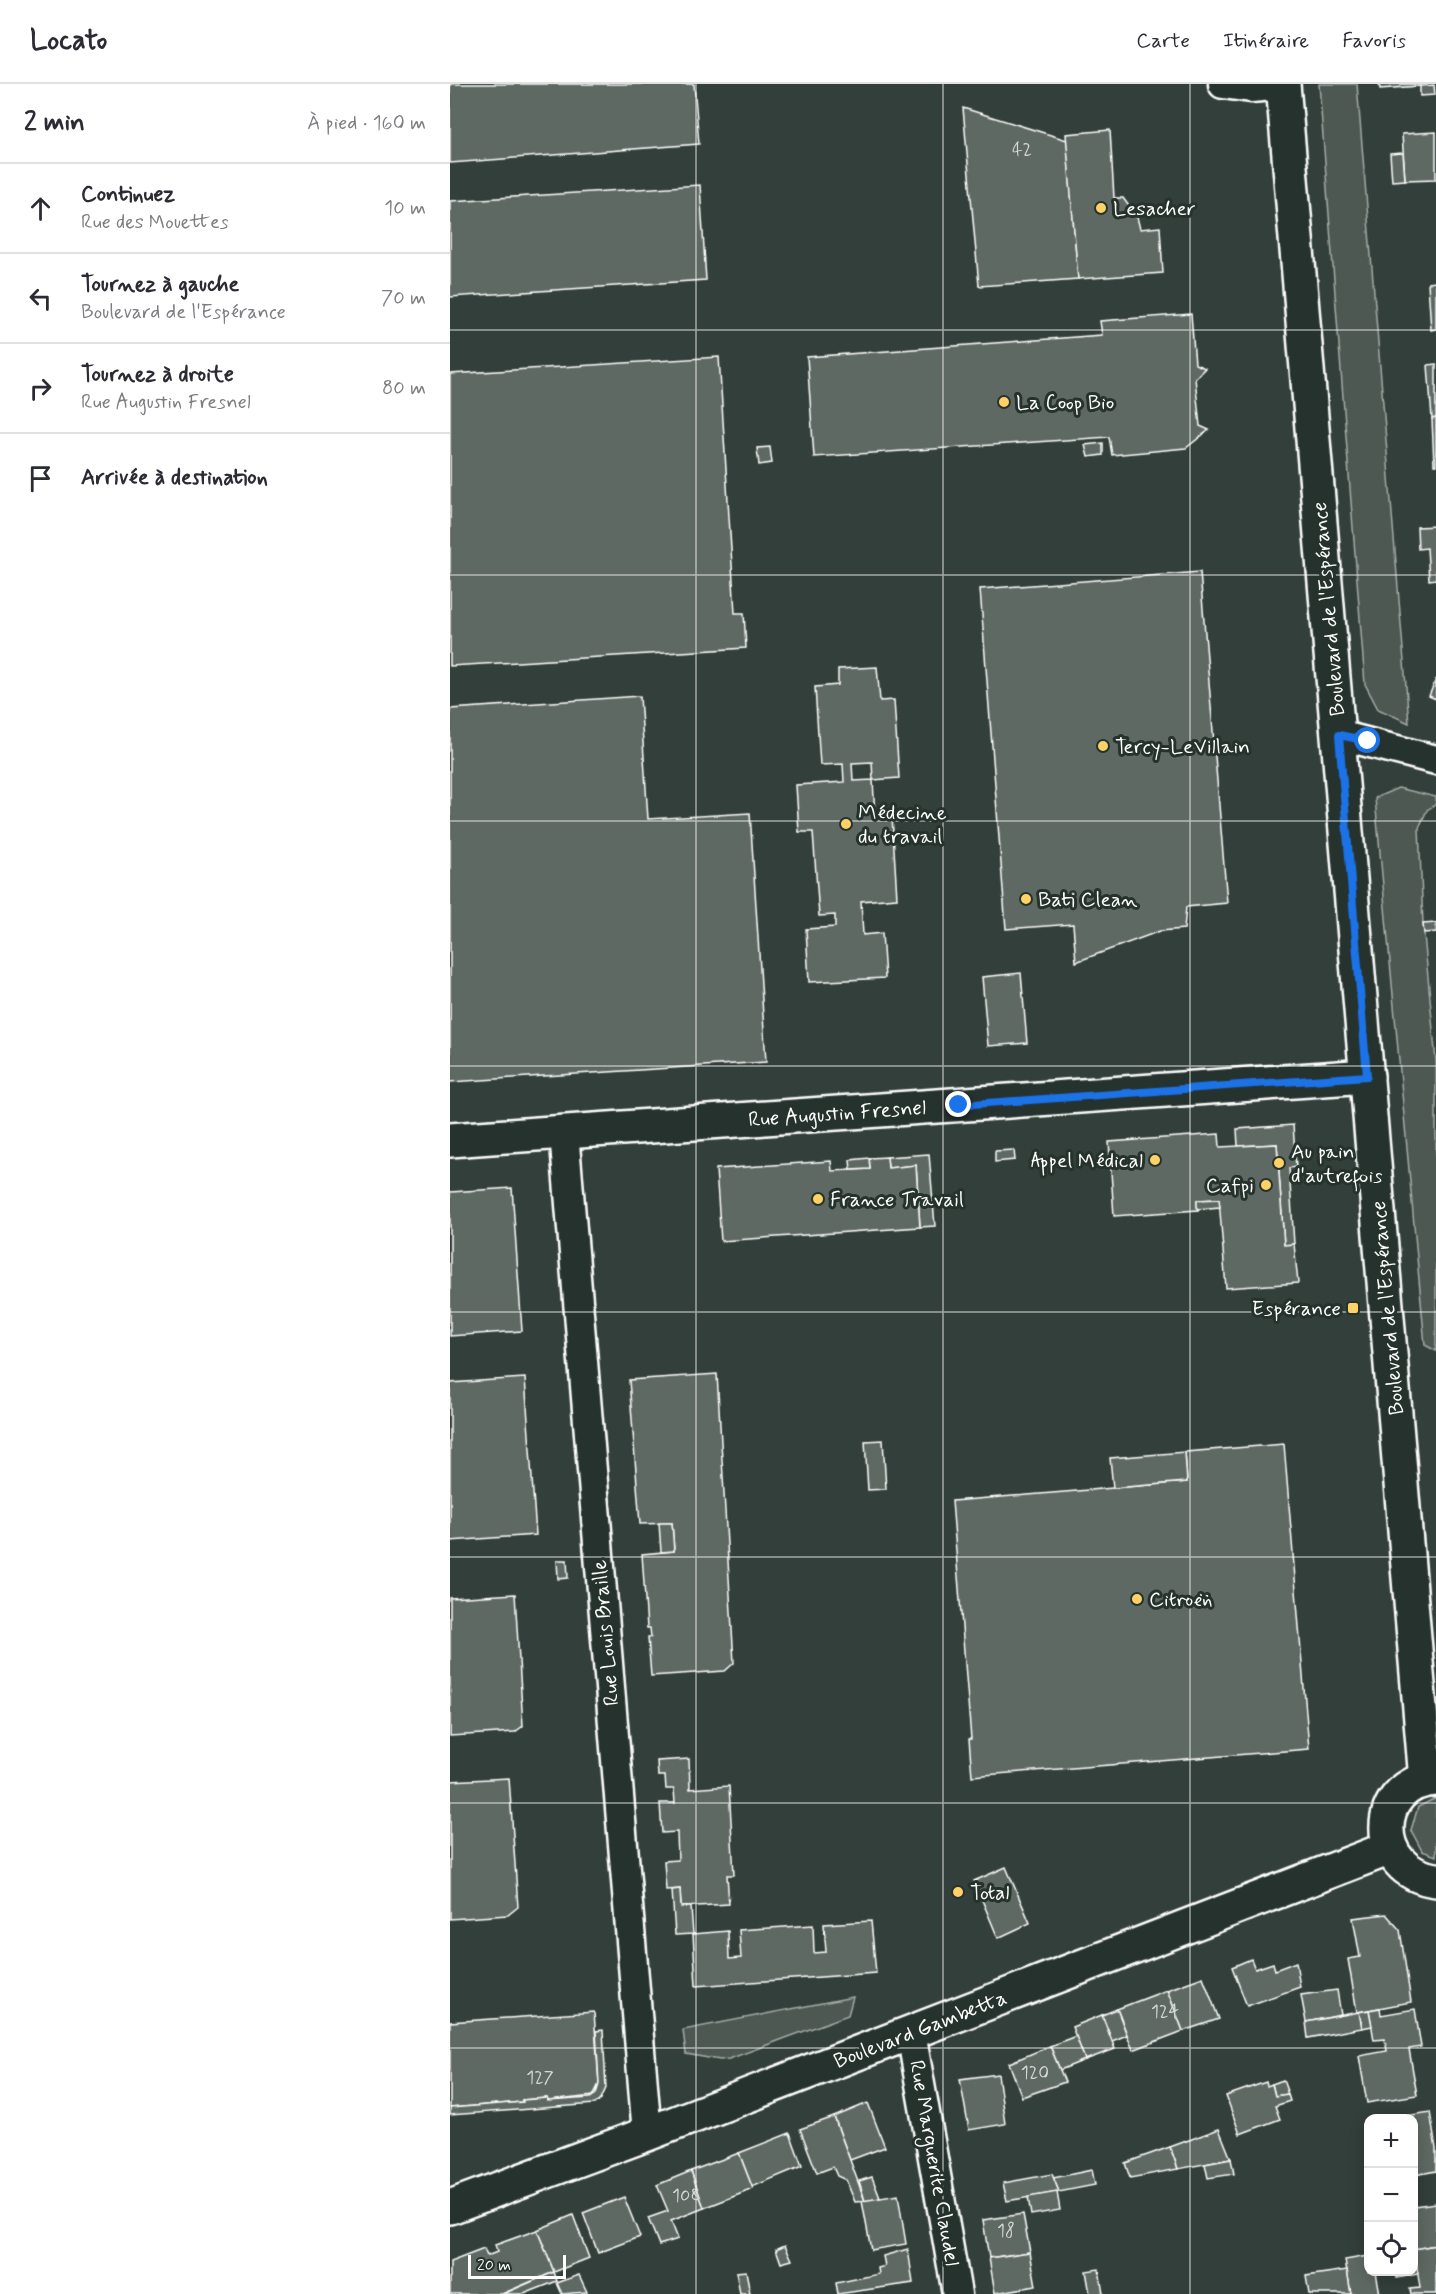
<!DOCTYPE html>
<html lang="fr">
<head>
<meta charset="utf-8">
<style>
  body { margin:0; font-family:Mynerve,sans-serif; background:#f2f2f3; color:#2b2b33 }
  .controls { position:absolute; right:18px; bottom:18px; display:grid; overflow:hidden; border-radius:12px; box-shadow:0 3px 15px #0003 }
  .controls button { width:54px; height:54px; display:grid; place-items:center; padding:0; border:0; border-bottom:2px solid #e1e1e2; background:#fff; color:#2b2b33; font:30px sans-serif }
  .scale { position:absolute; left:18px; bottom:15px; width:98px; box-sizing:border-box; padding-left:6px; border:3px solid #fff; border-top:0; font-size:16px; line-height:21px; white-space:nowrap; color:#fff; -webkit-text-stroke:4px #26332d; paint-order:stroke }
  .stop { position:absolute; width:18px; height:18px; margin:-14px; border:4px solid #1a73e8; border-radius:50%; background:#fff }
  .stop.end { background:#1a73e8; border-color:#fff; box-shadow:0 2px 6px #0008 }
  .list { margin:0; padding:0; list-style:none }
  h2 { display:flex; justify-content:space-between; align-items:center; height:78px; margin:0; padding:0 24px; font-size:26px }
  h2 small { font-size:20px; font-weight:400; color:#7c7c81 }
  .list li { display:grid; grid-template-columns:39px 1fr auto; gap:18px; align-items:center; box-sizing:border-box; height:90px; padding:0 24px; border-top:2px solid #e1e1e2 }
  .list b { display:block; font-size:22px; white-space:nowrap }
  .list p { margin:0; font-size:20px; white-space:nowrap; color:#7c7c81 }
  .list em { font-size:20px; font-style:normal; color:#7c7c81 }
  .icon { flex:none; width:33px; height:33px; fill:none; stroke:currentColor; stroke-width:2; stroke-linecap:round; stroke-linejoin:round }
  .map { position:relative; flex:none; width:986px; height:2210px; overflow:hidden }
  header { display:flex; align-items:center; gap:36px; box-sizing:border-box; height:84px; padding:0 30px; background:#fff; border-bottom:2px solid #e1e1e2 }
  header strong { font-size:28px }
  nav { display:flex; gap:33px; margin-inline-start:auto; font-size:21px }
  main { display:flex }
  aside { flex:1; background:#fff }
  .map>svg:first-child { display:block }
  .green { fill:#4d5853; stroke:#a6aca9; stroke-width:1.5 }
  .building { fill:#5f6964; stroke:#fff; stroke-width:1.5 }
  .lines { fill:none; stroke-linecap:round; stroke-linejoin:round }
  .street-casing { stroke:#fff; stroke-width:33 }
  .secondary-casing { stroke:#fff; stroke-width:38 }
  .street { stroke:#26332d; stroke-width:28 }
  .secondary { stroke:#26332d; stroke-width:33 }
  .route { stroke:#1a73e8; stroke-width:8 }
  .grid { fill:none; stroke:#fff; stroke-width:1.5; stroke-opacity:0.55 }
  .poi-dot { fill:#ffd166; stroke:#26332d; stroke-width:2 }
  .labels { text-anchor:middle; stroke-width:6; stroke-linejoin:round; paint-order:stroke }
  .number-label { font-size:18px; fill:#d7dad8 }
  .poi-label { font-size:21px; fill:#fff; stroke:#26332d; text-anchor:start }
  .street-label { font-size:21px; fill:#fff; stroke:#26332d }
</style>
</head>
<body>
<header>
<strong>Locato</strong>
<nav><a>Carte</a><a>Itinéraire</a><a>Favoris</a></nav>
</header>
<main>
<aside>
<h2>2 min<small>À pied · 160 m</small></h2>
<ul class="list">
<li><svg class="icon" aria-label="ahead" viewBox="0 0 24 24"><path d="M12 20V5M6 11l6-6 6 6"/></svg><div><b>Continuez</b><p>Rue des Mouettes</p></div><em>10 m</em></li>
<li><svg class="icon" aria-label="left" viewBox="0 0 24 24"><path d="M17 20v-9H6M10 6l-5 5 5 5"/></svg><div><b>Tournez à gauche</b><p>Boulevard de l'Espérance</p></div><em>70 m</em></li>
<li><svg class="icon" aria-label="right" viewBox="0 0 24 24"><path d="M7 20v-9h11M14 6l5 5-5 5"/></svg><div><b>Tournez à droite</b><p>Rue Augustin Fresnel</p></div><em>80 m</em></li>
<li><svg class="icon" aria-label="arrive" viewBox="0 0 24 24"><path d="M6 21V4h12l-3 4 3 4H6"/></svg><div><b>Arrivée à destination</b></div></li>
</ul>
</aside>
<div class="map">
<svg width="986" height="2210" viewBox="0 0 986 2210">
  <rect width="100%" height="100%" fill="#333f3a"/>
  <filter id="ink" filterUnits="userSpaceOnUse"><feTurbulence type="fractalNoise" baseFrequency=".0167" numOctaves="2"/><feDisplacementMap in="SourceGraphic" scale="12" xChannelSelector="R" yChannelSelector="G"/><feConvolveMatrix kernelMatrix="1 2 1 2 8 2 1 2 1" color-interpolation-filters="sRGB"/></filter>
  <g filter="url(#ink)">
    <g class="green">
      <path d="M869,0H907L959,639L928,625L915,600Z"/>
      <path d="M948,704L986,713V720L977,726L969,744L973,840L986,978V1267L975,1261L925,714Z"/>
      <path d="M986,1714V1772L972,1767L961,1746L968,1723Z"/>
      <path d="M403,1913L398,1931L279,1975L270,1976L236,1970L233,1946Z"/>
    </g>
    <g class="building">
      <path d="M0,0H244L249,60L0,79Z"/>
      <path d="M929,0H970V2L930,5Z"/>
      <path d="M984,1L985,11L970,12V2Z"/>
      <path d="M513,24L617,56L628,195L529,202Z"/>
      <path d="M660,46L664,114H673L687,133L690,145L710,143L713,189L628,195L616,50Z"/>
      <path d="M986,48V95L955,96L952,50Z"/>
      <path d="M953,69L955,96L942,97L940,70Z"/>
      <path d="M250,101L256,196L0,213V117Z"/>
      <path d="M986,198V245L981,246L978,199Z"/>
      <path d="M741,230L745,280L755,284L745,294L750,342L759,346L736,364L662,371L659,353L364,373L357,273L652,251L650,237Z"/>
      <path d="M269,273L285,529H294L296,564L0,582V290Z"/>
      <path d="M986,280V334L982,335L978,281Z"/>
      <path d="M986,334V381H984L982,335Z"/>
      <path d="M653,359V371L638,373L635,361Z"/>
      <path d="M320,363L322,379L309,381L307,364Z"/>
      <path d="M986,442V495L979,496L977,464L968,465L967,443Z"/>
      <path d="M750,488L777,819L736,823L734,845L710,847L626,878L623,840L556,845L530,505Z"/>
      <path d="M427,583L430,617L444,616L449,694L423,696L422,678L402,679L403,697L423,696L425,733L442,732L447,814L411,817L413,851L432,849L435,894L359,898L356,845L385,843V831L369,832L363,748H349L346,701L394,698L393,680L370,681L365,603L388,601V585Z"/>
      <path d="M986,595V615L979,612Z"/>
      <path d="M190,612L198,735L300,729L316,978L0,998V625Z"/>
      <path d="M986,839V848L974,849L973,840Z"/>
      <path d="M571,889L577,959L538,962L532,893Z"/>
      <path d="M843,1041L846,1083L839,1084L844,1160L834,1161L827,1060L788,1062L787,1045Z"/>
      <path d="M769,1050L770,1063L827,1060L834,1161L844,1160L848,1199L776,1204L769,1115L747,1116L748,1126L664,1132L659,1058Z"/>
      <path d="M564,1066L565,1076L545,1078V1067Z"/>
      <path d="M479,1070L485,1142L470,1143L466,1081L438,1084L437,1073Z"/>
      <path d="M437,1073L438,1084L466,1081L470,1143L271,1157L266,1085L381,1077L382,1087L420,1085L419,1074Z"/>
      <path d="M419,1074L420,1085L401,1086L400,1076Z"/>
      <path d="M62,1104L72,1247L0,1252V1108Z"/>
      <path d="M769,1115L770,1123L747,1125V1116Z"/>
      <path d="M267,1290L284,1579L275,1587L201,1592L198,1553H201L200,1544H197L192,1470L224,1467L222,1439L190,1440L179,1296Z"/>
      <path d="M75,1294L86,1451L0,1457V1299Z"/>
      <path d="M433,1356L436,1405L418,1406L415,1357Z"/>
      <path d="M834,1360L859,1665L522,1692L519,1655H521L502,1417L737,1398L735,1368Z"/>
      <path d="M735,1368L737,1398L663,1404L660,1374Z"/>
      <path d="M209,1439H222L224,1467L211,1468Z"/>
      <path d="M107,1476H117L118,1494L108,1495Z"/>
      <path d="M65,1510L73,1642L65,1648L0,1652V1514Z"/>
      <path d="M239,1675L240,1705L279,1702L284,1791H277L279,1820L231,1823L230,1805L216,1806L214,1777L228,1776L227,1748L212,1749L210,1719H225L224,1705H216L215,1692H208L207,1677Z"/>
      <path d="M59,1694L68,1823L58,1831L0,1835V1697Z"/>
      <path d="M556,1783L580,1839L548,1854L524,1797Z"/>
      <path d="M230,1805L231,1823H241L243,1850L225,1851L222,1806Z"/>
      <path d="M936,1830L950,1846L961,1918L907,1928L898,1875L910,1873L903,1834Z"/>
      <path d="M421,1837L426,1889L246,1902L243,1850L278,1847L279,1875L291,1874L289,1846L363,1841L364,1869L376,1868L374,1840Z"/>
      <path d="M801,1875L805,1885L823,1879L825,1886L846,1878L850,1903L797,1922L782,1883Z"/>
      <path d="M753,1893L769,1935L733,1947L717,1906Z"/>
      <path d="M717,1906L733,1947L683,1966L667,1925Z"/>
      <path d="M887,1906L891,1931L856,1938L851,1911Z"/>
      <path d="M930,1924L931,1931L965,1925L971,1963L959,1965L967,2011L917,2019L909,1972L937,1967L935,1955L924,1956L919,1926Z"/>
      <path d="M667,1925L677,1951L662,1957L652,1931Z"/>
      <path d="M919,1926L922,1942L912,1944L909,1928Z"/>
      <path d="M144,1928L149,2000L143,2012L98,2017L97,2014L72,2016L73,2018L0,2024V1938Z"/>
      <path d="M909,1928L912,1944L858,1954L856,1938Z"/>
      <path d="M652,1931L665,1965L635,1976L622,1943Z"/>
      <path d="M153,1946L156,2004L151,2015L145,2020L0,2031V2024L73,2018L72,2016L97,2014L98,2017L140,2014L146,2010L149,2000L146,1947Z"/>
      <path d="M626,1952L635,1976L610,1986L600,1962Z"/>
      <path d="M600,1962L615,1998L572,2013L559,1979Z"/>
      <path d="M548,1990L555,2040L519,2046L510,1995Z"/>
      <path d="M833,1996L838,2010L825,2012L822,2000Z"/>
      <path d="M816,1998L817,2002L822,2000L825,2012L838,2010L840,2017L825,2022L830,2035L790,2050L776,2012Z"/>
      <path d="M418,2019L435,2063L400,2076L384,2033Z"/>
      <path d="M980,2028L986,2065V2087L964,2091V2034H943Z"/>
      <path d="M384,2033L400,2076L415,2117L405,2118L396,2096L387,2092L383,2083L367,2089L350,2045Z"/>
      <path d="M769,2045L781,2075L728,2085L720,2063Z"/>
      <path d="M340,2049L352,2082L302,2103L289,2069Z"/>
      <path d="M720,2063L728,2085L680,2094L675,2079Z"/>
      <path d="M289,2069L303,2105L254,2124L241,2087Z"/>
      <path d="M781,2075L784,2090L758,2094L755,2080Z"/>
      <path d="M642,2086L645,2101L609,2108L603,2094Z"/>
      <path d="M241,2087L254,2124L221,2137L228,2155L209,2161L198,2134L218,2127L207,2101Z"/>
      <path d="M602,2090L609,2108L557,2117L553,2099Z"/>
      <path d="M422,2093L430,2114L415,2117L409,2097Z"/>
      <path d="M607,2108L610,2126L581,2131L578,2113Z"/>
      <path d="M448,2111L456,2160L421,2166L412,2117Z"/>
      <path d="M174,2113L190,2153L148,2169L133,2129Z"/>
      <path d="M986,2119V2161L964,2165V2122Z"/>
      <path d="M573,2130L580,2168L539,2174L533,2136Z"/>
      <path d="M123,2131L139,2174L104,2188L87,2146Z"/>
      <path d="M87,2146L104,2188L52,2210H0V2178L34,2165L37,2172L47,2168L45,2161Z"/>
      <path d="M335,2161L342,2176L331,2179L326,2165Z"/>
      <path d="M986,2161V2210H961L960,2205L970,2204L964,2165Z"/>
      <path d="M458,2165L463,2199L388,2210L386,2199L429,2190L428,2184L435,2182L433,2172Z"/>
      <path d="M580,2168L586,2202L545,2209L539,2174Z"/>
      <path d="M918,2172V2188H926L930,2210H901L895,2176Z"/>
      <path d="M965,2176L968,2190L947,2194L946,2188H964Z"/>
      <path d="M649,2185L653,2210H640L636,2187Z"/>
      <path d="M897,2186L901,2210H859L856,2192Z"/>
      <path d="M296,2187L300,2210H290L286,2188Z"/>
      <path d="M104,2188L107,2197L74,2210H53Z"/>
      <path d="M129,2191L137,2208L112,2210L107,2199Z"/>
    </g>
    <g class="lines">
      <g class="street-casing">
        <g id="street">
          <path d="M773,0L801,4L833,1"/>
          <path d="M889,651L986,676"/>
          <path d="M114,1048L197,2050"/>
          <path d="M461,1949L507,2210"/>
        </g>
      </g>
      <g class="secondary-casing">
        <g id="secondary">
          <path d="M833,0L976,1696"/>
          <path d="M0,1056L917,992"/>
          <path d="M986,1695C921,1698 920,1788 986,1796"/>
          <path d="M0,2123L197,2050L940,1764"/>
        </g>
      </g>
      <use href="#street" class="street"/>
      <use href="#secondary" class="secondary"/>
    </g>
  </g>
  <g class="lines" filter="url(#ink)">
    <path class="route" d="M509,1021L917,992L889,651L918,657"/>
  </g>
  <path class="grid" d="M246,0V2210M493,0V2210M740,0V2210M0,246H986M0,491H986M0,737H986M0,982H986M0,1228H986M0,1473H986M0,1719H986M0,1964H986"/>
  <g class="poi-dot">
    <circle cx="651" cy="124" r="6"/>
    <circle cx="554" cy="318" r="6"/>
    <circle cx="653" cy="662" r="6"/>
    <circle cx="396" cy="740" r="6"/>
    <circle cx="576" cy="815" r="6"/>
    <circle cx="705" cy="1076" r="6"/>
    <circle cx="829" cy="1079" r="6"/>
    <circle cx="816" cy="1101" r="6"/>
    <circle cx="368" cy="1115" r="6"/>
    <rect x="897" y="1218" width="12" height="12" rx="3"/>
    <circle cx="687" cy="1515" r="6"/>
    <circle cx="508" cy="1808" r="6"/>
  </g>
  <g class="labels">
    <g class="number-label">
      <text x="572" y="71">42</text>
      <text x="715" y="1933">124</text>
      <text x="585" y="1994">120</text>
      <text x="90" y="1999">127</text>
      <text x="236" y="2117">108</text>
      <text x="556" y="2152">18</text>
    </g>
    <g class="poi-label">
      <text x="663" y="131">Lesacher</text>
      <text x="566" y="325">La Coop Bio</text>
      <text x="665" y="669">Tercy-LeVillain</text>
      <text x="408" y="735">Médecine<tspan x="408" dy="24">du travail</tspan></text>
      <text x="588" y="822">Bati Clean</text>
      <text x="841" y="1074">Au pain<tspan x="841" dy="24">d'autrefois</tspan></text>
      <text x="693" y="1083" text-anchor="end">Appel Médical</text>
      <text x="804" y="1108" text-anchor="end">Cafpi</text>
      <text x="380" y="1122">France Travail</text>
      <text x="891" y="1231" text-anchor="end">Espérance</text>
      <text x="699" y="1522">Citroën</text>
      <text x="520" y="1815">Total</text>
    </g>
    <g class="street-label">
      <text transform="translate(878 525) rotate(-95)" y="7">Boulevard de l'Espérance</text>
      <text transform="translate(387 1029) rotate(-4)" y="7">Rue Augustin Fresnel</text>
      <text transform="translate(937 1224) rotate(-95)" y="7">Boulevard de l'Espérance</text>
      <text transform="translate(155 1549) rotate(-95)" y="7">Rue Louis Braille</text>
      <text transform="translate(470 1945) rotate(-21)" y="7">Boulevard Gambetta</text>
      <text transform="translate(485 2079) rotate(80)" y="7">Rue Marguerite Claudel</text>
    </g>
  </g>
</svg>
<div class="controls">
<button>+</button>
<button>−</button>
<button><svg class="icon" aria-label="locate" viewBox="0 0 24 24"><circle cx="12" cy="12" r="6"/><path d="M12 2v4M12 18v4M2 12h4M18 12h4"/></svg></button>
</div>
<div class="scale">20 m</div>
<div class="stop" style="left:918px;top:657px"></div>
<div class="stop end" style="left:509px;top:1021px"></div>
</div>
</main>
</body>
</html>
